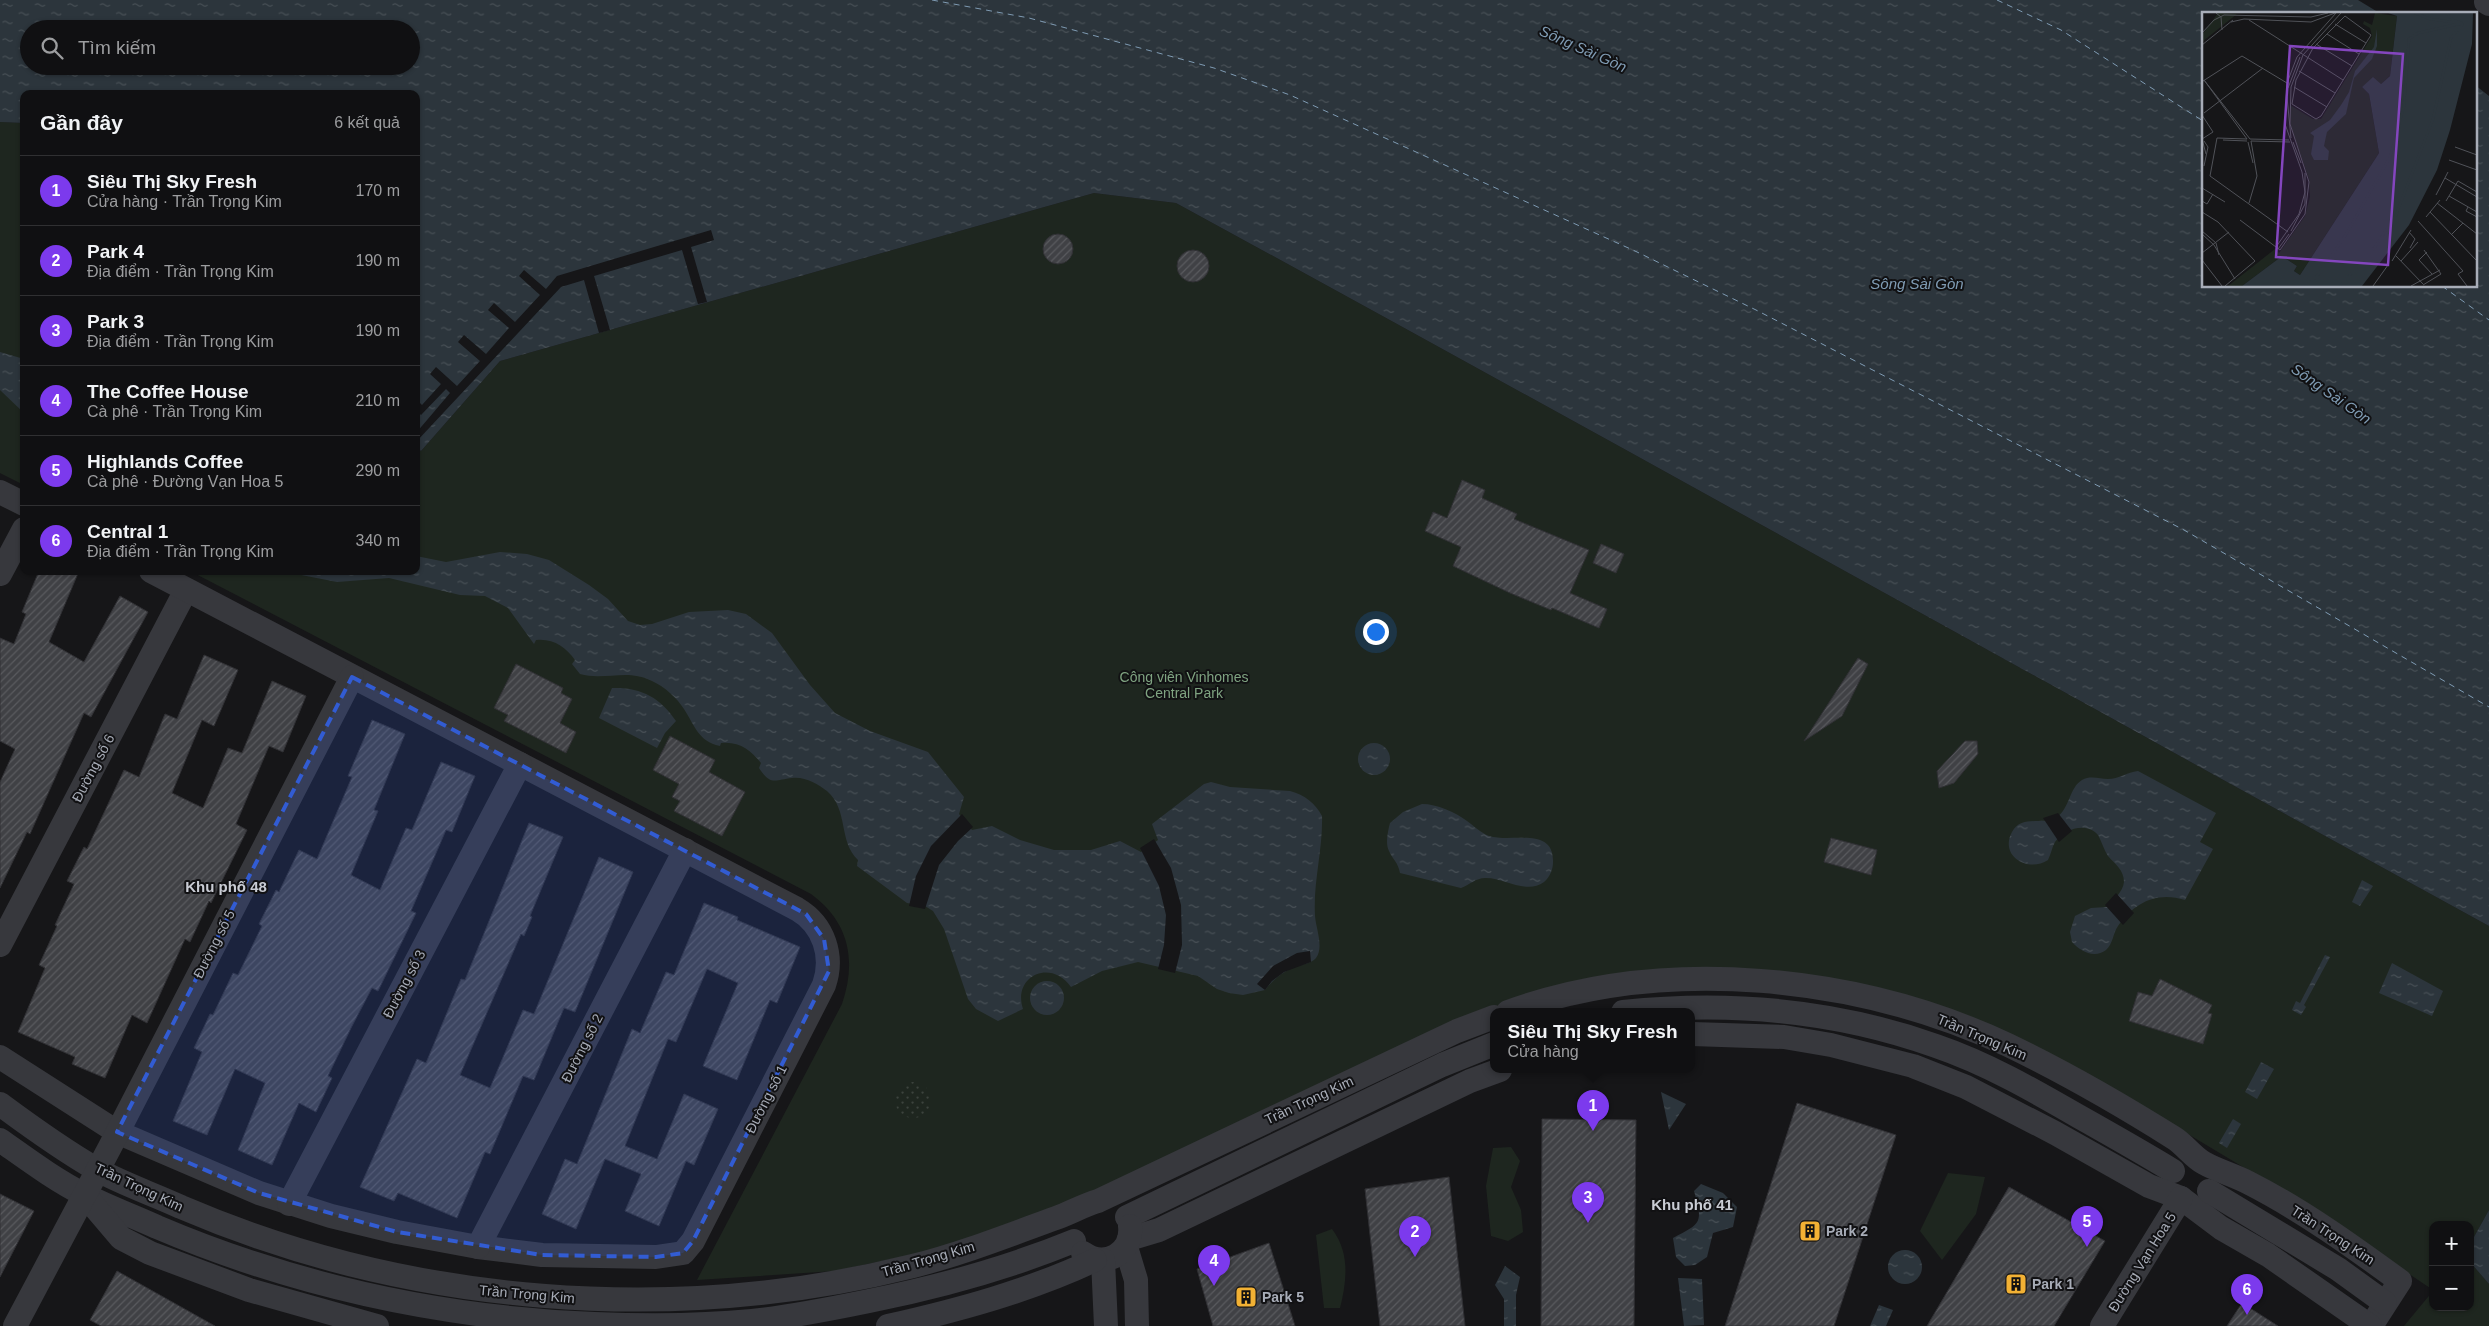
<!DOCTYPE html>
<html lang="vi">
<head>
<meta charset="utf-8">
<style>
  body { margin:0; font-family:Helvetica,sans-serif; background:#19191b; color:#f1f3f6 }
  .controls { position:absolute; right:15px; bottom:15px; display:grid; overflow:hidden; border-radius:10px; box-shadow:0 1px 4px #0004 }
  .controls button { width:45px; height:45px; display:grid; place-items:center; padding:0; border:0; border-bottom:1px solid #303032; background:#101012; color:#f1f3f6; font:25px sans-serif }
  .you { position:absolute; left:1375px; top:631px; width:18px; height:18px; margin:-12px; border:4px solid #fff; border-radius:50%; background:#1a73e8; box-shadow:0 0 0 8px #1a73e833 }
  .badge { display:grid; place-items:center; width:32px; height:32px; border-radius:50%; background:#7c3aed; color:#fff; font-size:16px; font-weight:700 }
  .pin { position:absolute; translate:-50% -41px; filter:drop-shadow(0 1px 2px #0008) }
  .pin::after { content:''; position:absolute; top:26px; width:18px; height:15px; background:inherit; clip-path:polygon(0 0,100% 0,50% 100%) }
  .popup { position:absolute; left:1490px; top:1008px; width:205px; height:65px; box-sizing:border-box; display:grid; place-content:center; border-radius:10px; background:#101012; filter:drop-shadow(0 1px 4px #0005); font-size:16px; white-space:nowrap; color:#9c9d9f }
  .popup b { font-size:19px; color:#f1f3f6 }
  .popup::after { content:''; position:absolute; left:50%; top:100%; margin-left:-10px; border:10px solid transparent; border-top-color:#101012 }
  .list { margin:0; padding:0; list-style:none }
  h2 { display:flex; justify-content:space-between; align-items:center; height:65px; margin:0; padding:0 20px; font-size:21px }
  h2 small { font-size:16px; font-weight:400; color:#9c9d9f }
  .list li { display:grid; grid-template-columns:32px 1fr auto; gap:15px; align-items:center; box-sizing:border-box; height:70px; padding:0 20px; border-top:1px solid #303032 }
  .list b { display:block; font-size:19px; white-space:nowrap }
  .list p { margin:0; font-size:16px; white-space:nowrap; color:#9c9d9f }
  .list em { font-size:16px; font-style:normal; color:#9c9d9f }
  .icon { flex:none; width:28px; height:28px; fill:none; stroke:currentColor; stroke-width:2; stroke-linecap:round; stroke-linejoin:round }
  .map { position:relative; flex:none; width:2489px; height:1326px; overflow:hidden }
  .search { position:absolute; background:#101012; box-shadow:0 1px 4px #0004; left:20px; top:20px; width:400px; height:55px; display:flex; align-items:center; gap:12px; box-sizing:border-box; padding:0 18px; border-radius:28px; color:#9c9d9f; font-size:19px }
  .panel { position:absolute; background:#101012; box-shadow:0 1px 4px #0004; left:20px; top:90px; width:400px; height:485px; border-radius:10px }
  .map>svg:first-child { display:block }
  .park { fill:#1e261f }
  .garden { fill:url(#garden-dots) }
  .water { fill:url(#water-ripples); fill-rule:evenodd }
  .pier { fill:#161618 }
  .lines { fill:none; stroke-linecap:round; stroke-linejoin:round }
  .ferry { stroke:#7f9bb3; stroke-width:1; stroke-dasharray:6 5; stroke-linecap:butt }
  .building { fill:url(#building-hatch); stroke:#303034 }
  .street { stroke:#37383d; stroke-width:24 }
  .marked { fill:#325cd3; fill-opacity:0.2; stroke:#325cd3; stroke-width:4; stroke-dasharray:10 6; stroke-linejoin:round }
  .labels { text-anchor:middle; stroke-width:4; stroke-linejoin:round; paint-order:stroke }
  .park-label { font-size:14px; fill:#7fa381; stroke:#111113 }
  .street-label { font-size:14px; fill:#a8adb8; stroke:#111113 }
  .poi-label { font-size:14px; font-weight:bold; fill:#a8adb8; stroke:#111113; text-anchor:start }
  .water-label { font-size:15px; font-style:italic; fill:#7f9bb3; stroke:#111113 }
  .neighbourhood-label { font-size:15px; font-weight:bold; fill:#c9ccd4; stroke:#111113 }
  .inset-river { fill:none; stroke:#2c353c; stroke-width:2.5 }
  .inset-road { fill:none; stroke:#505258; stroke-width:1 }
  .view { fill:#8446be; fill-opacity:0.15; stroke:#8446be; stroke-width:2.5 }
  .inset-edge { fill:none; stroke:#a8adb8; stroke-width:2.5 }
</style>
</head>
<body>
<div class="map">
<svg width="2489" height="1326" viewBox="0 0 2489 1326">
  <defs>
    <pattern id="garden-dots" width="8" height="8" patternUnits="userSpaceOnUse" patternTransform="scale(1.25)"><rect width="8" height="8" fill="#1e261f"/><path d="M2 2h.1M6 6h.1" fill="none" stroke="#3c433d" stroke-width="1.8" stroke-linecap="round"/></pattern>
    <pattern id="water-ripples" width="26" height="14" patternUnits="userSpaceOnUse" patternTransform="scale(1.25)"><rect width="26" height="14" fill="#2c353c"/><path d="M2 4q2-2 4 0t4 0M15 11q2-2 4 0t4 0" fill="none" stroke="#485056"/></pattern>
    <pattern id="building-hatch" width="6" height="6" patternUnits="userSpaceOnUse" patternTransform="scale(1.25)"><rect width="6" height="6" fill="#404145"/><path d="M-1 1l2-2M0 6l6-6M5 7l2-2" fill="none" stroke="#595a5e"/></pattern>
  </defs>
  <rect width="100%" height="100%" fill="#161618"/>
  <g class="park">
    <path d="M0,122L24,123V485L0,473Z"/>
    <path d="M1094,193L1176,203C1614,442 2051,686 2489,926V1210L2470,1244V1225H2433V1290L2308,1206L2183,1131L1869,988L1544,993L1486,1009L1083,1198L948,1247L835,1271L697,1280L842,1004C857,960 849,922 811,894L190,571H416V447L421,451L500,361Z"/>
    <path d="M1511,1147L1520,1161L1511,1187L1521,1210L1523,1232L1508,1241L1491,1236L1486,1186L1493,1148Z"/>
    <path d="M1948,1173L1985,1177L1976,1214L1942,1260L1920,1231Z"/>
    <path d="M1332,1229C1350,1253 1347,1280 1340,1308H1324L1316,1235Z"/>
    <path d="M2470,1262L2489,1284V1326H2404L2433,1291V1307H2470Z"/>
  </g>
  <circle class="garden" cx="913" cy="1100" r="18"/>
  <g class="water">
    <path d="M0,0H2358L2381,14H2203V286H2475V85L2489,96V926C2051,686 1614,442 1176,203L1094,193L500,361L421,451L416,447V94H24V123L0,122ZM29,29H411V66H29Z"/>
    <path d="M0,352L24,359V413L0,390Z"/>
    <path d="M500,552L527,554L549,560L589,585L608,599L628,621L640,625L652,624L689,612L728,610L746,614L772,633L810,685L835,713L870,731L928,752L964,797L959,814L972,830L992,826L1020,840L1054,850H1091L1120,841L1141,852L1158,840L1152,824L1204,784L1211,782L1230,787L1290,791C1305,795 1315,803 1322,816C1323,850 1313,882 1315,916C1316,929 1324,947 1316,958C1311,964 1301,964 1295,967C1282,972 1273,980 1265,990L1243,995L1229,993L1217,989L1198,976L1138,962L1102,971L1071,987C1051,958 1012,976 1023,1009L998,1021L976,1009L968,999L944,929L933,911L925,906L907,903L857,866L858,860C838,841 849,810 827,791C818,784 804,776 792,778C774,780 771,786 759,768L761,763C751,750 739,741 721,743L720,746C698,741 695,726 684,709C677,698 665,687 652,681C627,668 605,681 580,674L572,664L575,660C566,647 553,638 536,640L534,644L508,608L485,596L460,595L389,578L337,582L281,571H416V556L446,562Z"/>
    <path d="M612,688C640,687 660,697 676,721L665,733L657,748L599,718Z"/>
    <circle cx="1374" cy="759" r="16"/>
    <path d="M2138,771L2216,813L2200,842L2213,849L2185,900C2158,891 2134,902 2118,926C2113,933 2113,944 2106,950C2094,959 2080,951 2072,942L2070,932L2075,916L2091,908L2107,907C2113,900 2123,892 2124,882C2124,870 2115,864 2108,856C2104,850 2102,842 2098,835C2087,821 2063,829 2055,842C2052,847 2051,854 2048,860C2028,873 1999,856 2012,832C2022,814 2042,826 2057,817C2070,808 2069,788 2082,780C2091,775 2099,779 2108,779C2119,779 2127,772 2138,771Z"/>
    <path d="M1422,804C1437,804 1455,812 1467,821C1474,826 1481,833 1489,836C1511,843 1554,826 1553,862C1553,869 1550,877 1544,882C1526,895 1503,877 1485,878C1476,878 1469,885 1461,888L1400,873C1398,862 1393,860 1389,851C1385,843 1388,831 1390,823L1403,812Z"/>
    <path d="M2362,880L2373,886L2360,906L2352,902Z"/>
    <path d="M2325,955L2330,957L2304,1005L2306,1007L2301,1015L2292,1010L2296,1001L2300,1003Z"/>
    <path d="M2392,963L2443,991L2432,1016L2379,993Z"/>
    <circle cx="1047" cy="998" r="17"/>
    <path d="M2261,1062L2274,1069L2257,1099L2245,1092Z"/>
    <path d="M1661,1092L1686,1104L1669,1130Z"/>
    <path d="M2233,1119L2241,1124L2227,1148L2219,1143Z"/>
    <path d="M1701,1184L1723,1193L1737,1207L1733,1227L1713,1233L1707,1257L1695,1265L1685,1266L1676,1257L1673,1238C1702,1223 1703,1223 1694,1191Z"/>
    <path d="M2489,1210V1284L2470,1262V1244Z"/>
    <circle cx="1905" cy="1267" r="17"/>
    <path d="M1505,1266L1520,1277L1516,1295V1326H1504V1299L1495,1285Z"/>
    <path d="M1678,1278L1702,1279L1704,1325L1684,1326Z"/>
    <path d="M1879,1305L1893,1310L1886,1326H1870Z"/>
  </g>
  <g class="pier">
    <path d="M711,230L714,240L691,247L707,302L698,304L682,250L594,276L610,330L599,333L584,280L561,287L416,442V433L450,393L446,389L421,415L416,410V399L422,405L441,384L430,374L436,367L457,386L480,361L458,342L464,335L486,354L509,328L488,310L494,303L515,322L540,295L519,276L524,270L546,289L557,276Z"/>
    <path d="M2058,813L2072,831L2059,842L2043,818Z"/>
    <path d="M962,814L973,827L958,841L939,865L925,909L909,906L916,876L931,846Z"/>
    <path d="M1154,839L1171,868L1181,905L1182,945L1175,973L1158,969L1164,945L1166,915L1159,886L1140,848Z"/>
    <path d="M2116,893L2134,913L2123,925L2105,905Z"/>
    <path d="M1310,951L1311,962L1284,972L1272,981L1265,990L1257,984L1273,966L1297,953Z"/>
  </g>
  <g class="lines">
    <g class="ferry">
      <path d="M932,0L1029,18L1214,68L1290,95L1635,251L1756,310L2184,530L2489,707"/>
      <path d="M1997,0L2061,30L2203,121"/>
      <path d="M2442,286L2489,320"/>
    </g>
  </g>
  <g class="building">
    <circle cx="1058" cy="249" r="15"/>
    <circle cx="1193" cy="266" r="16"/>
    <path d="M1462,480L1485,490L1482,498L1517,514L1514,519L1589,550L1570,593L1607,609L1599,628L1552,608L1551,610L1510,593L1453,566L1461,547L1425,531L1433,512L1447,518Z"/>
    <path d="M1601,544L1624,554L1616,573L1593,563Z"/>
    <path d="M39,571H79L49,642L84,662L120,596L148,612L91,717L84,713L30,834L27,832L0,888V782L15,749L0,741V638L14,644L26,614L22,612Z"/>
    <path d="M204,655L238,670L214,726L202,720L172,793L203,808L228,748L242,753L272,681L306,696L283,752L269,746L236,824L247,830L211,903L209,901L190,942L185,939L147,1023L132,1015L105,1078L72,1064L75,1057L18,1032L45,968L39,965L57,926L55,925L74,884L67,881L84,847L87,849L124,770L139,777L165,714L177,719Z"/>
    <path d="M1858,658L1868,664L1842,716L1804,741Z"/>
    <path d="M516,664L563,688L561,693L572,699L560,723L576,732L566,753L504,721L508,715L494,708Z"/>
    <path d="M372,720L405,734L374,810L378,811L351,875L380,890L406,828L412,830L441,762L475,776L452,832L446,830L411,911L416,913L378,991L372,988L351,1028L328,1076L332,1078L316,1112L299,1103L272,1165L238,1150L265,1083L235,1069L207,1135L173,1121L202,1052L194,1048L210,1014L213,1015L233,973L238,975L262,926L259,924L276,890L279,892L299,850L317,859L352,777L348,776Z"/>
    <path d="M670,736L715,760L709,772L745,792L722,836L674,811L680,801L672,797L679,784L653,770Z"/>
    <path d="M1965,741H1977L1978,754L1954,783L1939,788L1937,771Z"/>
    <path d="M529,823L563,837L530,916L532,917L524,936L521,934L460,1075L490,1088L523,1010L534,1014L599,857L633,872L575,1012L564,1008L534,1080L523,1076L490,1154L485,1152L457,1218L398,1193L394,1201L360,1187L417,1059L426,1063L461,979L465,980Z"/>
    <path d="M1831,838L1877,850L1871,875L1824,862Z"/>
    <path d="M704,903L738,917L737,920L800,947L777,1003L770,1000L737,1080L703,1066L738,983L707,969L676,1042L668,1039L625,1146L657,1159L684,1094L718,1109L694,1165L686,1161L659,1226L625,1211L641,1174L605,1159L576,1229L542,1214L565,1159L577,1164L632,1029L640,1033L666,972L674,975Z"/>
    <path d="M2160,979L2212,1005L2208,1013L2212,1014L2203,1044L2129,1021L2138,992L2152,996Z"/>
    <path d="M1797,1103L1896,1135L1834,1326H1725Z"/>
    <path d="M1542,1119L1636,1120L1634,1326H1541Z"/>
    <path d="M1449,1177L1465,1326H1380L1365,1189Z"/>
    <path d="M2009,1187L2105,1241L2054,1326H1927Z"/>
    <path d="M0,1194L34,1211L0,1277Z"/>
    <path d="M1269,1243L1295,1326H1213L1197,1269Z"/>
    <path d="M117,1271L215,1326H101L90,1320Z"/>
    <path d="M2242,1303L2278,1326H2227Z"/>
  </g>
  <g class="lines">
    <g class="street">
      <path d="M2486,2L2489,4"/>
      <path d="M0,492L24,504"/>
      <path d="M0,574L24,529"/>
      <path d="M0,945L186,590"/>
      <path d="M1508,1012C1665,955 1858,975 2008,1045C2062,1071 2123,1106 2174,1138C2185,1145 2193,1157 2204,1163C2218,1171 2234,1175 2249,1183C2302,1210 2352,1246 2400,1281L2371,1326"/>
      <path d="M1623,1012C1729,1001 1835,1010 1936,1046C1986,1063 2033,1090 2078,1116C2110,1134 2142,1152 2173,1171"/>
      <path d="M1692,1034L1784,1037L1831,1045L1913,1066L1966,1087L2055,1133L2149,1186L2181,1198L2221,1228L2268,1255L2370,1326"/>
      <path d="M0,1057L117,1132L259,1193L331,1216L397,1232L478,1247L542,1255L656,1257L683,1253L693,1241L824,985C834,956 824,925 797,909L151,571"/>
      <path d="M0,1104C31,1127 63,1150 96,1169C123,1184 153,1194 181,1207C409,1305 672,1326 913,1266C961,1254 1009,1235 1056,1218C1070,1213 1084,1205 1098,1201L1457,1031L1494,1017"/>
      <path d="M0,1140C27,1159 55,1180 85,1195C108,1207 133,1216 157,1227C298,1287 442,1318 595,1324C647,1326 700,1326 752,1321C791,1317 830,1309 869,1301C939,1287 1008,1268 1074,1241"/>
      <path d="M2209,1191L2338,1269L2385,1303"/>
      <path d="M87,1198L121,1238L150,1253L249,1290L377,1326"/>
      <path d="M289,1204L520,764"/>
      <path d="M1127,1217L1442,1065L1494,1044"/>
      <path d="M1129,1239L1159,1230L1470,1081L1500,1070"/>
      <path d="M478,1247L685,850"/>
      <path d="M1126,1247L1136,1280L1137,1326"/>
      <path d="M1083,1253C1105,1269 1133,1253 1130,1226"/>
      <path d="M1103,1260L1106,1326"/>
      <path d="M15,1326L110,1147L352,677"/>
      <path d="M888,1326C959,1310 1029,1291 1095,1260"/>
      <path d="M2102,1326L2181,1198"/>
    </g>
  </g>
  <path class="marked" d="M352,677L806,914L824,939L829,971L693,1241L683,1253L656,1257L542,1255L397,1232L259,1193L117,1132Z"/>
  <defs>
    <g id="building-square" transform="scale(1.125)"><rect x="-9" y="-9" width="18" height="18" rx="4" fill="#f2b134" stroke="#111113"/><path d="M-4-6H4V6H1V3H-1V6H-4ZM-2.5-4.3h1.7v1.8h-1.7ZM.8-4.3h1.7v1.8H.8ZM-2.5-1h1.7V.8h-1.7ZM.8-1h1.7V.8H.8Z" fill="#111"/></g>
  </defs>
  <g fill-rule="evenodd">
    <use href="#building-square" x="1810" y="1231"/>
    <use href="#building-square" x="2016" y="1284"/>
    <use href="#building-square" x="1246" y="1297"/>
  </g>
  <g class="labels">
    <g class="park-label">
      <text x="1184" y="682">Công viên Vinhomes<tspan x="1184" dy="16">Central Park</tspan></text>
    </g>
    <g class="street-label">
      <text transform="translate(93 768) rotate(-62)" y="5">Đường số 6</text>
      <text transform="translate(214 944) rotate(-63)" y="5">Đường số 5</text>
      <text transform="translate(404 984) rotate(-62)" y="5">Đường số 3</text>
      <text transform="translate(1982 1037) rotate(23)" y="5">Trần Trọng Kim</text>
      <text transform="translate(582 1048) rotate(-63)" y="5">Đường số 2</text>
      <text transform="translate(766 1099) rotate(-63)" y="5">Đường số 1</text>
      <text transform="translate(1309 1100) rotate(-25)" y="5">Trần Trọng Kim</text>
      <text transform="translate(139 1187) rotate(25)" y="5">Trần Trọng Kim</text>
      <text transform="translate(2333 1235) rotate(33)" y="5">Trần Trọng Kim</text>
      <text transform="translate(928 1259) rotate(-16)" y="5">Trần Trọng Kim</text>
      <text transform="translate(2142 1262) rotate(-58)" y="5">Đường Vạn Hoa 5</text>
      <text transform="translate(527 1294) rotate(5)" y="5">Trần Trọng Kim</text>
    </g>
    <g class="poi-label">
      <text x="1826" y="1236">Park 2</text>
      <text x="2032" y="1289">Park 1</text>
      <text x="1262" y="1302">Park 5</text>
    </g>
    <g class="water-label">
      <text transform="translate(1583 49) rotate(24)" y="5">Sông Sài Gòn</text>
      <text x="1917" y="289">Sông Sài Gòn</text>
      <text transform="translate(2331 394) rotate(35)" y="5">Sông Sài Gòn</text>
    </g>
    <g class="neighbourhood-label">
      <text x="226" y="892">Khu phố 48</text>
      <text x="1692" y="1210">Khu phố 41</text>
    </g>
  </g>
  <g transform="translate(2202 12)">
    <rect width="275" height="275" fill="#161618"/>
    <path d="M16,1L35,2L0,30V23ZM173,1L195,4L188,64L179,72L160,75L167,82L177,141L98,263L92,259L95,254L80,244L40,274H26L73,237L77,241L103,204L108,185L107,167L89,115L88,93L111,107H119L170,24L168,16L161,12L162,9L170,13Z" fill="#1e261f"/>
    <path d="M186,1H271L270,32L248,118L235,158L207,213L160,274H40L80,244L95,254L92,259L98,263L177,141L167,82L160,75L171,65L179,72L188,64L195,4ZM175,17V34L170,47L152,66L144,102L125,120L122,134L127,139L126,148H112L109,142L112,124L108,121L128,108L139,93L147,80L153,59L172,35Z" fill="#2c353c"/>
    <path class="inset-river" d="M213,1L228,7L258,11M245,1L251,8L260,11M103,274L116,263L143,224L188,145L202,94L207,27L216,21L261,11M138,274L173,235L194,203L231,107L249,26L261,12"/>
    <path class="inset-road" d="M14,1L19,5L20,18M143,4L169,23L119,104L114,107L90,92L94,68L111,36ZM47,8L141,68M29,10L42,7L109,10L133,1M133,12L164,31M0,21L12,8L22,3L109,5L126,1M125,22L157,42M114,32L150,54M0,33L31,8M97,59L133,81M2,68L48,127L87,128M2,68L45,127M1,69L40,44L85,71M92,75L125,95M86,76L98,45M85,85L89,126M2,101L61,56M0,103L11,120L0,127L4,142M45,127L15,126L8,164L86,220M21,128L45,129M2,129L6,135L2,154M46,130L51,151M91,130L99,151M253,135L275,143M247,148L275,158M243,166L275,185M0,176L23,190M234,183L246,160M247,184L275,200M0,189L5,192L11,182M244,189L256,169L275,180M47,191L55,164L49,129L88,130M235,191L275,222M266,195L264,199L275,205M0,200L16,210L53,249L23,274M228,200L275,249M224,205L238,188M38,208L78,238L103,202L107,170L88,112L89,75L101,43L139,1M216,209L261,259L256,262L265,274M0,219L14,231L17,243M89,219L103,192V161M207,220L213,227L208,236M0,222L12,233L33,267M249,223L261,211M74,235L97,202L103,180L100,160L83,112L85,71L95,45L134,1M76,237L87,222M225,240L217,248L230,262M0,241L27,220M194,244L221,272M0,248L20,274M190,249L209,218M199,249L216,230M221,273L239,262L222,238M171,274L186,253M209,274L238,258"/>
    <path class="view" d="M88,34L201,42L186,253L74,245Z"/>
    <rect width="275" height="275" class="inset-edge"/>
  </g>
</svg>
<div class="controls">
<button>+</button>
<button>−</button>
</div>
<div class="you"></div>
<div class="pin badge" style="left:1593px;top:1131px">1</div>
<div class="popup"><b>Siêu Thị Sky Fresh</b>Cửa hàng</div>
<div class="pin badge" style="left:1415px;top:1257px">2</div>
<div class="pin badge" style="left:1588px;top:1223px">3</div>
<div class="pin badge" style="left:1214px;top:1286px">4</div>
<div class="pin badge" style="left:2087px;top:1247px">5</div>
<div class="pin badge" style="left:2247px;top:1315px">6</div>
<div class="search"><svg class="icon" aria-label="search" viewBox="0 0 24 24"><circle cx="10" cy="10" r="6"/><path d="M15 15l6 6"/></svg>Tìm kiếm</div>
<section class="panel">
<h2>Gần đây<small>6 kết quả</small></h2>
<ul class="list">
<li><span class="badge">1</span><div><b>Siêu Thị Sky Fresh</b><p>Cửa hàng · Trần Trọng Kim</p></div><em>170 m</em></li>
<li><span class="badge">2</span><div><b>Park 4</b><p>Địa điểm · Trần Trọng Kim</p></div><em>190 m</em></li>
<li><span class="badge">3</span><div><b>Park 3</b><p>Địa điểm · Trần Trọng Kim</p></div><em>190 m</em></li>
<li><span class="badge">4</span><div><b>The Coffee House</b><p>Cà phê · Trần Trọng Kim</p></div><em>210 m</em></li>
<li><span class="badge">5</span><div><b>Highlands Coffee</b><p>Cà phê · Đường Vạn Hoa 5</p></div><em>290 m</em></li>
<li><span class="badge">6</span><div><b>Central 1</b><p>Địa điểm · Trần Trọng Kim</p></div><em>340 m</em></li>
</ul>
</section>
</div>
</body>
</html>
